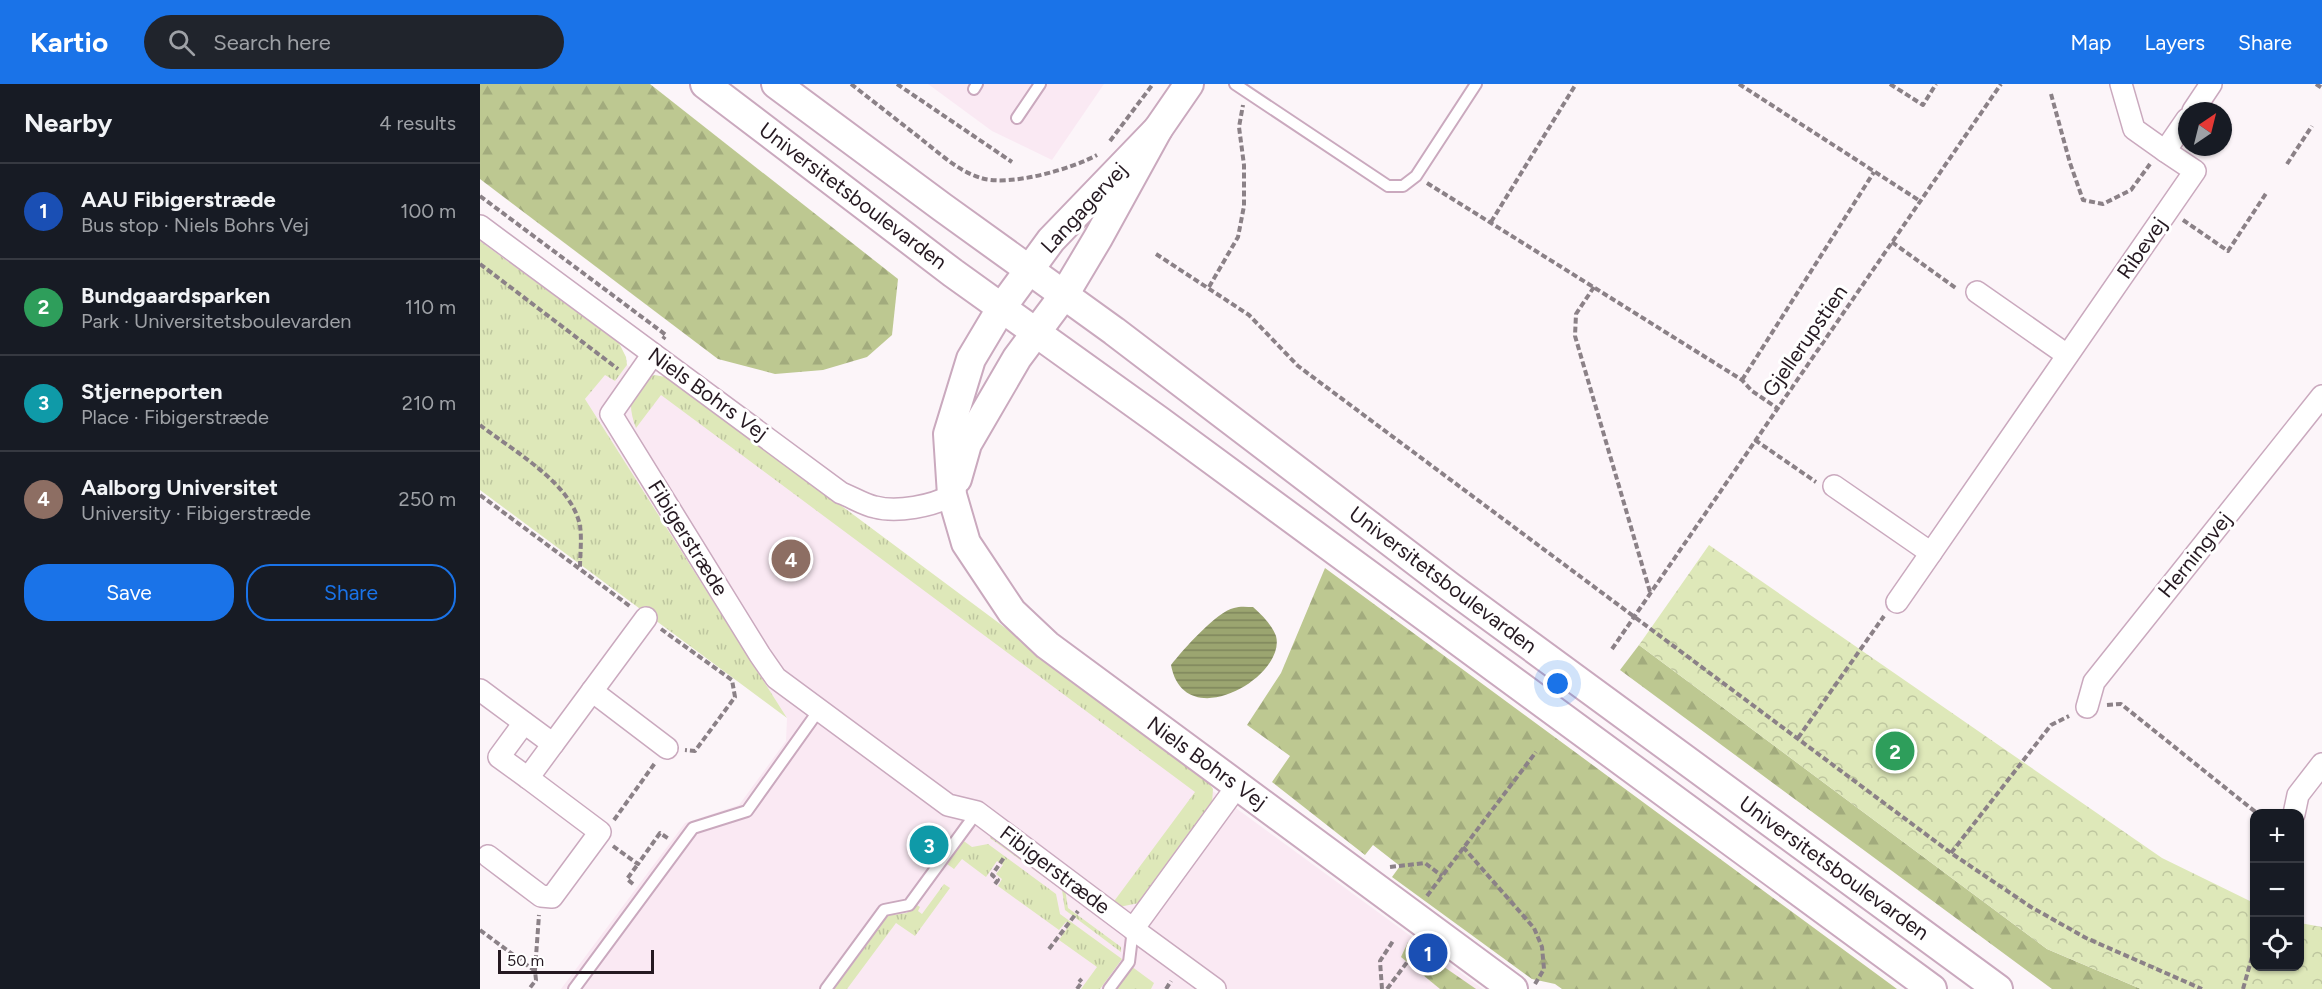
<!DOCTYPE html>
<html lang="en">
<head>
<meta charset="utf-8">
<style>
  body { margin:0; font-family:Figtree,sans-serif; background:#20242c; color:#f1f3f6 }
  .controls { position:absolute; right:18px; bottom:18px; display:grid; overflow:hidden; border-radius:12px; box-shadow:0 2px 4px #0004 }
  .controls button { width:54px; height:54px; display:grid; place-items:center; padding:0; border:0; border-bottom:2px solid #363941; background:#171b24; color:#f1f3f6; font:30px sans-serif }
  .compass { position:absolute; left:1698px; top:18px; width:54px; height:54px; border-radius:50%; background:#171b24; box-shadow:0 2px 4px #0004; rotate:35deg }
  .scale { position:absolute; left:18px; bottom:15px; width:156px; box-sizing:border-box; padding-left:6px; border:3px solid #251921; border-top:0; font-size:16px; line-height:21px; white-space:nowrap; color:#251921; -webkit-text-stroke:4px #fff; paint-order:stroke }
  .you { position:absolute; left:1078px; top:600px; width:21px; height:21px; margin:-15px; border:4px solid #fff; border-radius:50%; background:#1a73e8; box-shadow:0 0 0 9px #1a73e833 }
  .badge { display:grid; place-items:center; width:39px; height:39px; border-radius:50%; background:#1a73e8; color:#fff; font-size:20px; font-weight:700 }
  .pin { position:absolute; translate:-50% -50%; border:3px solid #fff; box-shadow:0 2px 6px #0006 }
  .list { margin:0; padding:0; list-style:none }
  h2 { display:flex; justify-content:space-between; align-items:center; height:78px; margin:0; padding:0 24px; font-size:26px }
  h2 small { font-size:20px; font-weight:400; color:#9ea1a6 }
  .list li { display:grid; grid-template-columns:39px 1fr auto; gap:18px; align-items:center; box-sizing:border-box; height:96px; padding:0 24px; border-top:2px solid #363941 }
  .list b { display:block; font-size:22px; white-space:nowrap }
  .list p { margin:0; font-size:20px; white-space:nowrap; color:#9ea1a6 }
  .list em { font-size:20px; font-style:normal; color:#9ea1a6 }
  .actions { display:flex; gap:12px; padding:18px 24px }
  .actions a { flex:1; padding:14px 0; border:2px solid #1a73e8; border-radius:24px; text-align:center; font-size:21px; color:#1a73e8 }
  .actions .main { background:#1a73e8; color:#fff }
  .icon { flex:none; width:33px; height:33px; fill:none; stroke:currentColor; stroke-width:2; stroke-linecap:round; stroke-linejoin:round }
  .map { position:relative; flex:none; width:1842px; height:905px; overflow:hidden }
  header { display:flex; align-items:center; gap:36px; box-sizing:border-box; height:84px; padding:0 30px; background:#1a73e8; color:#fff }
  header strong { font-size:28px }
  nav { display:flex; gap:33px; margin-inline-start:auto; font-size:21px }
  .search { width:420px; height:54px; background:#20242c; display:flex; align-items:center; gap:15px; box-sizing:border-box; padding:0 21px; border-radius:33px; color:#9ea1a6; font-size:22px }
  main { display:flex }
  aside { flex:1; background:#171b24 }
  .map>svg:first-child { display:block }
  .built { fill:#fae9f3 }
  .grass { fill:url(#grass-tufts) }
  .forest { fill:url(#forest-firs) }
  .park { fill:url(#park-crowns) }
  .water { fill:url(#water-rules) }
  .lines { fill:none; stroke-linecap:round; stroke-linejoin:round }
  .lane-casing { stroke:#caa9be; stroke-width:14 }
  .street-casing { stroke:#caa9be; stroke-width:24 }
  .secondary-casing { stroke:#caa9be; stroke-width:32 }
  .path { stroke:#8b8187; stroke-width:4; stroke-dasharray:6 3; stroke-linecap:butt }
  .lane { stroke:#fff; stroke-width:10 }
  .street { stroke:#fff; stroke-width:21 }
  .secondary { stroke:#fff; stroke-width:28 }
  .labels { text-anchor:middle; stroke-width:6; stroke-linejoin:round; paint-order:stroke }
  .street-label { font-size:21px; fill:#251921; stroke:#fff }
</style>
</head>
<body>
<header>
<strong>Kartio</strong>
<div class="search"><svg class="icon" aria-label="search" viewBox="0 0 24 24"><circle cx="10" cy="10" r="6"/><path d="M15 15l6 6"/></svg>Search here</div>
<nav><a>Map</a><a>Layers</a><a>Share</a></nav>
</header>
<main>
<aside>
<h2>Nearby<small>4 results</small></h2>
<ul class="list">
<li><span class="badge" style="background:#1a4fb4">1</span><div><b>AAU Fibigerstræde</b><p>Bus stop · Niels Bohrs Vej</p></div><em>100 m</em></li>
<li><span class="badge" style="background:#2e9e5b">2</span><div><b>Bundgaardsparken</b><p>Park · Universitetsboulevarden</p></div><em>110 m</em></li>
<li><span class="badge" style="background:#0f9aa8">3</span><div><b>Stjerneporten</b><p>Place · Fibigerstræde</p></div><em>210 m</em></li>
<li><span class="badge" style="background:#8d6e63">4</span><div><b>Aalborg Universitet</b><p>University · Fibigerstræde</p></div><em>250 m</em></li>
</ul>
<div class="actions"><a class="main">Save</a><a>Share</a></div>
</aside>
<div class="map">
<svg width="1842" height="905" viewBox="0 0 1842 905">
  <defs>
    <pattern id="grass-tufts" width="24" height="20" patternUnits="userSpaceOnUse" patternTransform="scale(1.5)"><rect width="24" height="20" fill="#dee8b9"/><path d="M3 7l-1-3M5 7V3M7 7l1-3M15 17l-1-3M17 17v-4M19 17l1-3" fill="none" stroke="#bec69f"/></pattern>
    <pattern id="forest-firs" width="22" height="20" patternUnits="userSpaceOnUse" patternTransform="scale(1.5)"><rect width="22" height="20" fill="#bdc891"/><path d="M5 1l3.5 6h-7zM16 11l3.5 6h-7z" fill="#a2ab7d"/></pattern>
    <pattern id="park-crowns" width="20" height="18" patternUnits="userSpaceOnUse" patternTransform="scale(1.5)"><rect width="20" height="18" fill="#dee8b9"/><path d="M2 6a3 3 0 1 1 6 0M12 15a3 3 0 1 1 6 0" fill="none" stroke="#bec69f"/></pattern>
    <pattern id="water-rules" width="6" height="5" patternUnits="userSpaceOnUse" patternTransform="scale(1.5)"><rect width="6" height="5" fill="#9ba570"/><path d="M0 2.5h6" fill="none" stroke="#7e865c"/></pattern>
  </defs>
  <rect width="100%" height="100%" fill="#fcf5f9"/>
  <g class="built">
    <path d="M448,0H624L572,76L512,47Z"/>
    <path d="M147,281L173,301L181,303L1003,905H81L205,739L259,721L306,657L307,634L105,315L125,290L135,297Z"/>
  </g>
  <g class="grass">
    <path d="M0,157L139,259L146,273L147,281L135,297L125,291L105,315L307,634L0,406Z"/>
    <path d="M175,291L190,294L724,692L733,705L732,719L659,819L639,823L632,820L715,708L181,311L156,344C147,321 148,298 175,291Z"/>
    <path d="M510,750L585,805L588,824L641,863V868L585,826L582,806L510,754Z"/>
    <path d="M481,755L492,763L508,760L576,810L580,830L642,875L620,905H601L617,883L579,856L590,840L586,838L579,846L518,802L522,795L516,790L523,781L517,777L506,793L482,775L474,785L467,780L464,784L462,782Z"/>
    <path d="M464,800L470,804L435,852L416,839L367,905H354L389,858L386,855L405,832L427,829L434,819L440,823L438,827L442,830Z"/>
    <path d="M651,882L674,899L671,905H635Z"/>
  </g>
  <g class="forest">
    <path d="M0,0H170L418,195L412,251L387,273L343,286L295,290L238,275L0,95Z"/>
    <path d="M845,484L1417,905H1082L1075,900L1052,895L912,793L920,782L893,761L885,771L792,698L810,672L767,641L801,589Z"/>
    <path d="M1159,561L1567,865L1661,905H1572L1140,586Z"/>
    <path d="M928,858L996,905H960L921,873Z"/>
  </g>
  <path class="park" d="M1229,461L1682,774L1774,819V882H1820V839L1842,843V905H1661L1567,865L1159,561Z"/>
  <path class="water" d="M773,523C782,531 792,541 796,552C807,593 704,652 691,581C702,567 737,527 754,524C760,522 767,523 773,523Z"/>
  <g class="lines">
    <g class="lane-casing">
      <g id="lane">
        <path d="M755,0L908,102H923L936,92L996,0"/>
        <path d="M494,5L497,0"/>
        <path d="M537,34L560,0"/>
        <path d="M94,905L213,744L267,727L339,626"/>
        <path d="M346,905L404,826L429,821L497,728"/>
        <path d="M629,905L649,878L653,845"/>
      </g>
    </g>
    <g class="street-casing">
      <g id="street">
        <path d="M1641,0L1654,45L1685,67"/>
        <path d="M1713,27L1731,0"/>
        <path d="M0,142L361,409C372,413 384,421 395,423C417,429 453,422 472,411"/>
        <path d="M1497,208L1587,271"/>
        <path d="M173,270L131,330L280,571L296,594L468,721L497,728L653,845L758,701"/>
        <path d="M1354,402L1451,469L1715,87L1685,67L1707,35"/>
        <path d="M1417,518L1451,469"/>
        <path d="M0,606L73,660L166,534"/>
        <path d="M112,607L187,664"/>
        <path d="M1607,623L1614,598L1842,312"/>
        <path d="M44,639L19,673L48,694L73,660"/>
        <path d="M1814,730L1818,711L1842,680"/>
        <path d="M8,772L61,812L72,813L120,748L48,694"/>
        <path d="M653,845L735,905"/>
      </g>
    </g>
    <g class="secondary-casing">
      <g id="secondary">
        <path d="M225,0L473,189L678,336L1452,905"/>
        <path d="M296,0L462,123L634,247L970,503L1518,905"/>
        <path d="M678,45L571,156L522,223L491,275L468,350L472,411L486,459L532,528L567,561L1033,905"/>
        <path d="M477,395L487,360L537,274L584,211L618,154L678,45L709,0"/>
      </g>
    </g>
    <g class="path">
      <path d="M371,0C394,18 417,36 440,54C459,69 478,87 501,94C529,103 592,85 617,71"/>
      <path d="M417,0L532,78"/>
      <path d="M1259,0L1440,117"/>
      <path d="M1410,0L1443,21L1456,0"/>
      <path d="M1836,0L1842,4"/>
      <path d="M1571,10L1590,79L1603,116L1623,120L1651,106L1670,80"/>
      <path d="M630,57L673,0"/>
      <path d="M1807,80L1832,42"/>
      <path d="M947,99L1262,296L1272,307L1297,324"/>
      <path d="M0,112L186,251L183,255"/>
      <path d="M1703,136L1748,167L1787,108"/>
      <path d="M1011,138L1096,0"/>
      <path d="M1412,158L1477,205"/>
      <path d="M676,170L769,231L818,282L1471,769L1551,823L1606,854L1722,905"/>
      <path d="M0,180L138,285"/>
      <path d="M729,203L758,153L764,122V81L759,43L763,21"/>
      <path d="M1114,203L1096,230L1095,252L1170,508"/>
      <path d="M1262,296L1394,88"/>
      <path d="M0,341C33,367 92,399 100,442C102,455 100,471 100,484"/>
      <path d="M1275,356L1336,398"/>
      <path d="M0,411L151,523"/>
      <path d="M181,545L252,596L255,613L215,667L205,666"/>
      <path d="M1132,565L1521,0"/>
      <path d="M1627,621L1641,620L1778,730"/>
      <path d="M1318,654L1404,532"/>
      <path d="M134,736L175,679"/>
      <path d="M133,762L158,780L180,749L189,755"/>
      <path d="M983,763L1054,844L1062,863L1064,885L1055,900"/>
      <path d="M1471,769L1571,641L1589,632"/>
      <path d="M910,783L945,779L962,792"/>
      <path d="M153,800L147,795L158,780"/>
      <path d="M515,800L518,796L512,791L525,772"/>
      <path d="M947,812L1056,668"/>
      <path d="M0,846L55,887L56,896L49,905"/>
      <path d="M569,865L598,827"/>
      <path d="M55,886L59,831"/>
      <path d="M597,905L602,898L599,895"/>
      <path d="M686,905L691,897"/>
      <path d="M902,905L900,877L913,857"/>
      <path d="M907,905L937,865"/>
      <path d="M1763,905L1774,866"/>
    </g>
    <use href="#lane" class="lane"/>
    <use href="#street" class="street"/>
    <use href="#secondary" class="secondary"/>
  </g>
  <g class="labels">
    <g class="street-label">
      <text transform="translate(373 112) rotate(37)" y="7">Universitetsboulevarden</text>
      <text transform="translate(604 124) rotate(-47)" y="7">Langagervej</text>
      <text transform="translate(1662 164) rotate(-55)" y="7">Ribevej</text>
      <text transform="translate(1325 257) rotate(-55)" y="7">Gjellerupstien</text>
      <text transform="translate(228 310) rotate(36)" y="7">Niels Bohrs Vej</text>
      <text transform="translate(208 454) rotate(58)" y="7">Fibigerstræde</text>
      <text transform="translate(1715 471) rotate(-51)" y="7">Herningvej</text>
      <text transform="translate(963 496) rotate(37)" y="7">Universitetsboulevarden</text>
      <text transform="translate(727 679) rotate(36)" y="7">Niels Bohrs Vej</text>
      <text transform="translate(1354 784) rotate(36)" y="7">Universitetsboulevarden</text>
      <text transform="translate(575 786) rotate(37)" y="7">Fibigerstræde</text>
    </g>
  </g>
</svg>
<div class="controls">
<button>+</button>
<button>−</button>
<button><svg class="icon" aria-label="locate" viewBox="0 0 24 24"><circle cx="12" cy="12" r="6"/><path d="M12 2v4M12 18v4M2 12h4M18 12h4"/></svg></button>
</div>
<svg class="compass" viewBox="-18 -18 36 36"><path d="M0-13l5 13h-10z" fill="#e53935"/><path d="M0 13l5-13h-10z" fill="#9ea1a6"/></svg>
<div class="scale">50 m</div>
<div class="you"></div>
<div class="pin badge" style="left:948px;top:869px;background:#1a4fb4">1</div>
<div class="pin badge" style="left:1415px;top:667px;background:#2e9e5b">2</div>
<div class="pin badge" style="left:449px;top:761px;background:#0f9aa8">3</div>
<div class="pin badge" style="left:311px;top:475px;background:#8d6e63">4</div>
</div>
</main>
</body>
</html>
